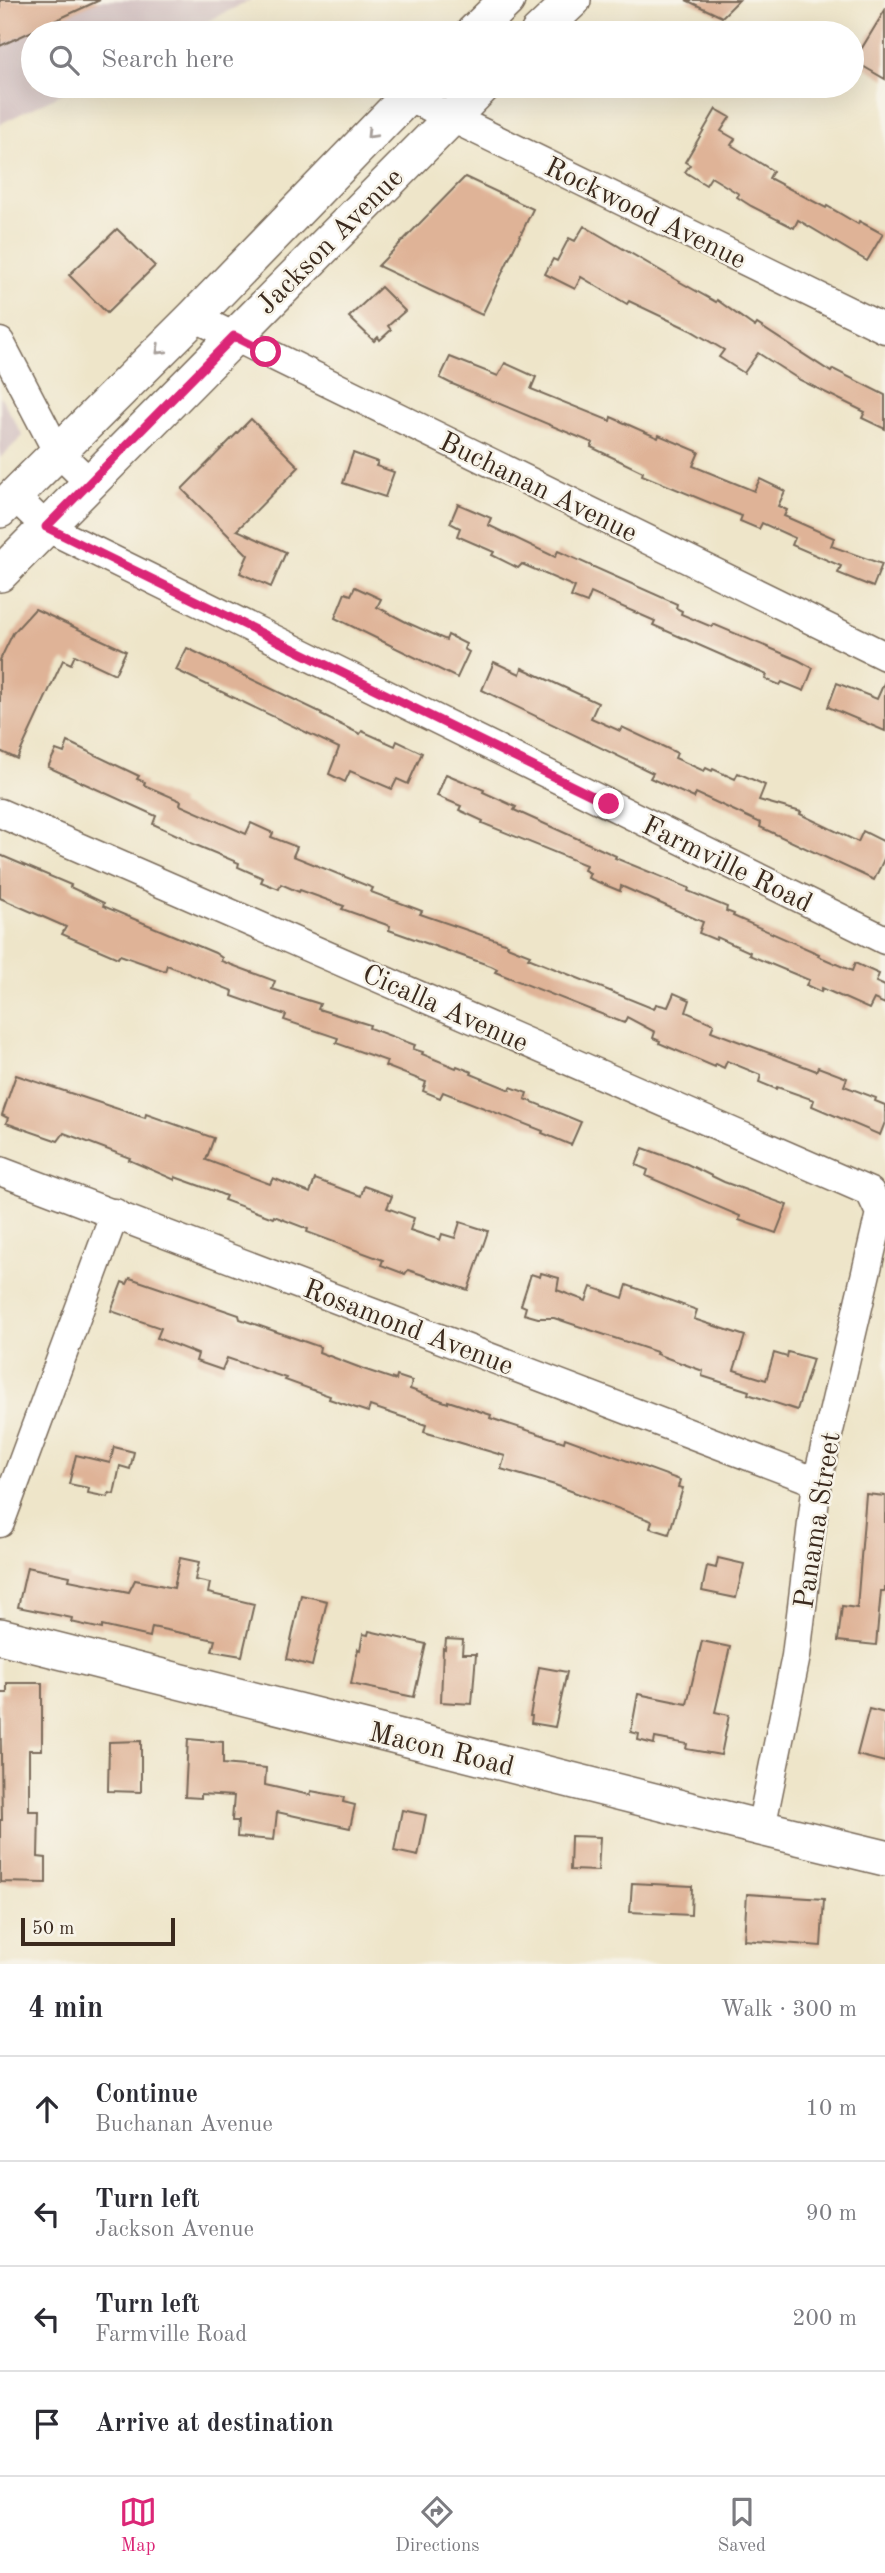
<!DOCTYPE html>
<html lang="en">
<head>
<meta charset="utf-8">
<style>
  body { margin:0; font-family:"Old Standard TT",serif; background:#f7f7f7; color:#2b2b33 }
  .scale { position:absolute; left:21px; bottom:18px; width:154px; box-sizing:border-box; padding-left:7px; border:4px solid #3b2a1e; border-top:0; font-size:19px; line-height:24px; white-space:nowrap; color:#3b2a1e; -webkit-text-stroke:5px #f7f3e8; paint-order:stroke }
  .stop { position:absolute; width:21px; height:21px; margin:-16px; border:5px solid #db2777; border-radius:50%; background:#fff }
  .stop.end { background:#db2777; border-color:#fff; box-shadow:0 2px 7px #0008 }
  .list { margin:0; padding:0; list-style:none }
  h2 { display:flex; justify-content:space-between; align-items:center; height:91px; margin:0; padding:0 28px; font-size:30px }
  h2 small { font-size:23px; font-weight:400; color:#7c7c81 }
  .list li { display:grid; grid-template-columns:46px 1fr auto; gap:21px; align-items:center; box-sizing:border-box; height:105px; padding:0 28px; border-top:2px solid #e1e1e2 }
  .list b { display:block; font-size:26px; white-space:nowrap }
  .list p { margin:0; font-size:23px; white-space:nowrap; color:#7c7c81 }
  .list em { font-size:23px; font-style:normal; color:#7c7c81 }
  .icon { flex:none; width:38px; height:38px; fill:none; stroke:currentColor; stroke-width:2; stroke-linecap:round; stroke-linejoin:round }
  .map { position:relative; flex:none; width:885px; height:1964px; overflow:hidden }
  .search { position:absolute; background:#fff; box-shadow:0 7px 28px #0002; left:21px; right:21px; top:21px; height:77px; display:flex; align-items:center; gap:18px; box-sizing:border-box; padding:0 24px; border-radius:38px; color:#7c7c81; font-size:26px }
  .sheet { height:511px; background:#fff }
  nav { display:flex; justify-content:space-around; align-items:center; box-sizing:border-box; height:98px; border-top:2px solid #e1e1e2; background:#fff; font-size:19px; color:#7c7c81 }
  nav a { display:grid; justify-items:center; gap:4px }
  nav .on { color:#db2777 }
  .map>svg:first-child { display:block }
  .industrial { fill:#d2bfc0 }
  .building { fill:#dfb397 }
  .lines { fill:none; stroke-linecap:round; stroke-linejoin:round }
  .minor-casing { stroke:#7a6b5a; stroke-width:31 }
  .major-casing { stroke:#7a6b5a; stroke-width:38 }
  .minor { stroke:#fff; stroke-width:28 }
  .major { stroke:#fff; stroke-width:35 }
  .oneway { stroke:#a79f9a }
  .route { stroke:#db2777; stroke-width:9 }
  .labels { text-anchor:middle; stroke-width:5; stroke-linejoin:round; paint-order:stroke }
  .street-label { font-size:28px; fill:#3b2a1e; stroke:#f7f3e8 }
</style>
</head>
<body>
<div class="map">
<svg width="885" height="1964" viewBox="0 0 885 1964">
  <rect width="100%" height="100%" fill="#f7f3e8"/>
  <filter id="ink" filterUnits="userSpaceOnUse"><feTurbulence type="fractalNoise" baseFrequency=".0143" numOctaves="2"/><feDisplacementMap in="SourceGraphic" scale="14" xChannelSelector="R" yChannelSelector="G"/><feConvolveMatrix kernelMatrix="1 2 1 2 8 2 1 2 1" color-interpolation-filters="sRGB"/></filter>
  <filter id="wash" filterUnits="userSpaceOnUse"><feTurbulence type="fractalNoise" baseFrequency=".00686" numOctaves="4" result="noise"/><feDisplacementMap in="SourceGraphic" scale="28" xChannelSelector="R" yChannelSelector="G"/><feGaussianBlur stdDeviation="1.57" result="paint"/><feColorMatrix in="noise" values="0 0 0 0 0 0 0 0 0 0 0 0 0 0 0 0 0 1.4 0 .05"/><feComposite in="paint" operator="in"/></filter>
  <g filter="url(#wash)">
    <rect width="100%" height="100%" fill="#eee5c9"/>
    <g class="industrial">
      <path d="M0,0H251L183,33H33V86H77L0,124Z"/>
      <path d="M0,395L23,436L0,458Z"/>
    </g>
    <g id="blocks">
      <g class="building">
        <path d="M0,0H100L0,46Z"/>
        <path d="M686,0H739L722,17Z"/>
        <path d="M885,10V79L854,61Z"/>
        <path d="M716,109L730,117L721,131L735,139L731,145L773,171L769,178L826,208L827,206L858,224L859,221L883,234L867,261L798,220L794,228L751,206L737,197L739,194L711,177L706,185L685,172L690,165L685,162Z"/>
        <path d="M465,177L533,209L482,315L378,266Z"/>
        <path d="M584,226L680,282L716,302L717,300L755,327L757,324L831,372L833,369L885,395V429L862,418L865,412L800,380L758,353L744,373L719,357L724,350L690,330L629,301L627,304L581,277L575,289L545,274L553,259L557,261L569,238L575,241Z"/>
        <path d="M117,229L155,266L107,313L69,275Z"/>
        <path d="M381,287L405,311L388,326L391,330L380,340L378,337L374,341L349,317Z"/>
        <path d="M450,357L498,376L505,363L536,377L531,389L610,421L611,417L658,438L659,435L699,452L693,466L754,491L760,479L785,491L778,506L787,510L784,516L834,538L831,546L882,564L873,587L838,573L841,566L792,545L795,538L762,523L759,529L740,521L742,516L642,475L643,472L591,447L593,443L450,383L440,378Z"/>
        <path d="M251,419L299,467L237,530L286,552L271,587L240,573L248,555L182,489Z"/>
        <path d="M353,453L378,462L376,466L394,472L385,497L343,483Z"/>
        <path d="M458,504L491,518L488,525L555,557L558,551L677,604L676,608L682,611L681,614L712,627L713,624L798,660L813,668L804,691L782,682L780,685L765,679L767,675L653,625L655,621L591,593L587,603L571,597L575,587L522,564L518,568L492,555L494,552L457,536L460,528L450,523Z"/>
        <path d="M355,587L381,599L377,607L408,623L446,640L448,635L466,644L464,649L469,652L457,678L335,618L345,593L351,595Z"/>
        <path d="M35,609L126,651L115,674L75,655L71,664L63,660L17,759L0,751V660L13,633Z"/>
        <path d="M187,648L322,713L321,715L360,734L362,731L395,746L397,741L422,753L408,784L397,779L392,789L350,771L345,782L329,774L339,748L176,670Z"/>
        <path d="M494,662L520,674L522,668L598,703L591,718L620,731L622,727L677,753L675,758L704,771L706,768L712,771L713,769L735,779L738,773L765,785L759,800L801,812L800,814L858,842L863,831L885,842V857L874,880L760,827L761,823L724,806L696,793L694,798L650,778L653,773L482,690Z"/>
        <path d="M885,681V731L828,707L837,683L877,699Z"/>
        <path d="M68,742L139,776L137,779L145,782L144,785L181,801L180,805L246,834L251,823L273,833L271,837L297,847L293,856L373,888L371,892L422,911L420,914L508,944L507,946L530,955L528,958L654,1009L656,1004L668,1007L674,993L690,1000L686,1012L714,1024L711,1031L814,1070L816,1071L818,1067L847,1078L844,1086L876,1098L875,1101L885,1105V1122L880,1135L812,1106L814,1100L777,1087L776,1089L759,1082L761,1075L727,1061L724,1068L716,1064L715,1067L659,1043L660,1041L653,1038L655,1032L627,1017L624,1023L495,972L497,969L491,966L389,930L390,926L342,909L344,906L300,890L299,892L281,884L279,889L261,882L263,878L238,867L239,863L191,843L184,838L153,824L156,816L48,767L56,750L64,753Z"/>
        <path d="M446,774L484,790L483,792L516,807L514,810L616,856L615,858L689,888L688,891L727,907L726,911L734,914L733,916L819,954L818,956L852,971L855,963L879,974L876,982L885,986V1004L874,999L869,1009L822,988L821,992L806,985L809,980L749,955L750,952L717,937L716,940L699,933L703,922L621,886L620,891L588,878L590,873L584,870L586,865L482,823L483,821L459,810L461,806L437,796Z"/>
        <path d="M0,855L71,885L70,887L104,903L103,906L215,953L222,958L221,961L275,981L272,989L320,1004L318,1009L370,1025L369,1028L415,1045L413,1049L423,1052L422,1054L456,1068L457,1066L472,1072L471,1074L510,1090L511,1087L527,1093L525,1099L581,1122L571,1145L542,1133L543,1131L443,1092L440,1098L423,1091L426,1082L385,1066L387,1061L336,1043L338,1038L284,1020L286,1015L232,996L233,991L167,965L165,971L120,955L118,958L62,934L66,927L0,898Z"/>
        <path d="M16,1075L145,1118L146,1114L214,1138L206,1160L270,1184L273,1178L310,1193L315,1179L361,1196L364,1186L392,1196L387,1208L414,1218L410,1230L440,1240L442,1234L455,1238L460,1222L488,1231L468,1290L408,1270L405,1274L381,1265L383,1260L307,1232L308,1229L274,1216L273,1218L224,1200L226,1196L214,1191L175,1177V1180L129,1160L130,1158L64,1133L58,1141L6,1123L8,1118L2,1115Z"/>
        <path d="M643,1148L687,1164L724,1182L787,1205L776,1233L739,1220L740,1216L646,1176L648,1170L636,1165Z"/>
        <path d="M541,1273L559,1278L557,1290L586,1301L591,1287L623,1298L627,1285L697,1310L694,1319L745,1336L734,1370L766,1380L774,1353L787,1357L788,1352L813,1359L797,1410L748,1394L749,1391L702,1376L703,1371L656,1354L657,1352L554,1318H538L524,1314L526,1307L521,1305L531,1274L540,1277Z"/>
        <path d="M130,1278L239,1315L240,1319L320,1347L319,1352L366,1370L396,1380L397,1376L412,1381L410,1389L448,1403V1401L491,1415L490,1418L564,1442L565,1438L680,1480L678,1487L683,1488L669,1534L650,1528L652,1521L555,1485L501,1469L505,1456L424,1432L426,1425L370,1406L368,1412L329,1399L330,1396L285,1380L286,1378L227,1358L222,1370L196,1361L198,1354L157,1338L161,1328L111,1311L122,1282L127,1284Z"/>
        <path d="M114,1447L134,1452L130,1469L120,1466L114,1494L109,1493L108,1497L88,1493L89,1488L69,1484L76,1455L110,1463Z"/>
        <path d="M866,1494L885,1496V1591H881L876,1645L838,1641L842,1606L857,1608Z"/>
        <path d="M180,1558L199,1562L195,1580L210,1583L208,1593L254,1604L242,1656L212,1651L215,1640L152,1627L150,1637L102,1626V1629L71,1622L72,1618L18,1607L27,1567L70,1576L69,1580L129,1592L135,1580L174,1588Z"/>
        <path d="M718,1558L744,1564L736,1598L702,1591L707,1566L716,1568Z"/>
        <path d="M301,1595L327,1601L312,1666L287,1659Z"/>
        <path d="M369,1631L426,1644L414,1697L351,1684L358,1649L360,1650L363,1634L368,1635Z"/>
        <path d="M446,1639L463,1640L462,1654H476L472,1704L441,1702L443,1648L445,1649Z"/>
        <path d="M702,1641L730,1647L715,1712L729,1715L721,1755L686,1749L687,1744L655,1738L654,1744L638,1740L639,1734L631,1732L638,1694L687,1704Z"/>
        <path d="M539,1667L567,1672L555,1727L531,1723L532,1716H530Z"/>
        <path d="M7,1683H42V1750H29V1811H39L38,1857L46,1858V1883L0,1882V1820H2L0,1693H7Z"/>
        <path d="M869,1709L885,1713V1762L857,1755Z"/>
        <path d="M188,1739L223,1742V1764L266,1768L265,1785L310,1795L311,1791L344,1797L343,1802L355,1805L350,1828L277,1812L274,1840L237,1837L238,1821H232L234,1796L201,1794V1798L185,1797Z"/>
        <path d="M141,1741V1792L108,1791L109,1742Z"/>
        <path d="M402,1810L426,1815L418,1856L394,1851Z"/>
        <path d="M571,1836L600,1837L598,1871L570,1870Z"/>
        <path d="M632,1883L692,1886L691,1915L630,1912Z"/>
        <path d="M747,1894L824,1899L821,1946L744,1940Z"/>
      </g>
    </g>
  </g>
  <g filter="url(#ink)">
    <use href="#blocks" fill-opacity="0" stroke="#7a6b5a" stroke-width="2"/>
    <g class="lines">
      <g class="minor-casing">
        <g id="minor">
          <path d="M407,96L885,329"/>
          <path d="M194,317L885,656"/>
          <path d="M0,342L57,451L89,482"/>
          <path d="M14,496L46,527L885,940"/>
          <path d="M0,813L870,1192L880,1213L817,1482L796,1656L761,1828"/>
          <path d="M0,1171L817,1482"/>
          <path d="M0,1523L115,1213"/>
        </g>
      </g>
      <g class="major-casing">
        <g id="major">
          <path d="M473,33L507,0"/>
          <path d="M538,33L573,0"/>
          <path d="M0,510L194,317L418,86"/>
          <path d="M0,574L483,86"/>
          <path d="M0,1636L761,1828L885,1858"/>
        </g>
      </g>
      <use href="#minor" class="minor"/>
      <use href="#major" class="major"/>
    </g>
    <defs><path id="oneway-chevron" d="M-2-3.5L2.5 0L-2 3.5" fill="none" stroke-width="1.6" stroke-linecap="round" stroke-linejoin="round" transform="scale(1.75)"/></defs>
    <g class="oneway">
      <use href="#oneway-chevron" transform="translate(371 134) rotate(134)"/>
      <use href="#oneway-chevron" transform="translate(160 350) rotate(136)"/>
    </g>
  </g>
  <g class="lines" filter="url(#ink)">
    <path class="route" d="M266,352L234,336L46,527L609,804"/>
  </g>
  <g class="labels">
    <g class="street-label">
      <text transform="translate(646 212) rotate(26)" y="10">Rockwood Avenue</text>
      <text transform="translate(329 240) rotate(-45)" y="10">Jackson Avenue</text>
      <text transform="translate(539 486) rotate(26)" y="10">Buchanan Avenue</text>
      <text transform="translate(728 863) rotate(26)" y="10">Farmville Road</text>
      <text transform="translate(446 1007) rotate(24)" y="10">Cicalla Avenue</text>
      <text transform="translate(409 1326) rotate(21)" y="10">Rosamond Avenue</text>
      <text transform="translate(816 1520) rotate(-81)" y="10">Panama Street</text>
      <text transform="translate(442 1748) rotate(14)" y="10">Macon Road</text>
    </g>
  </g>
</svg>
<div class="scale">50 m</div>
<div class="stop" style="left:266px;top:352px"></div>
<div class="stop end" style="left:609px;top:804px"></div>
<div class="search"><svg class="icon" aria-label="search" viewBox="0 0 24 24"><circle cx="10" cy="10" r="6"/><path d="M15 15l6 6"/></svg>Search here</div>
</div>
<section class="sheet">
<h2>4 min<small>Walk · 300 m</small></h2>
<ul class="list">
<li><svg class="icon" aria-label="ahead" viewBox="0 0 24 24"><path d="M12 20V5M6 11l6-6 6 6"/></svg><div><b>Continue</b><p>Buchanan Avenue</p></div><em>10 m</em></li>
<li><svg class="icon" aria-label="left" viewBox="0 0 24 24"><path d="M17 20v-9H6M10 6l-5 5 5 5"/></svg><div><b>Turn left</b><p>Jackson Avenue</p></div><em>90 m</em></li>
<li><svg class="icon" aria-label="left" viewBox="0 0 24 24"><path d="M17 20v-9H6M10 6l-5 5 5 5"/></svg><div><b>Turn left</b><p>Farmville Road</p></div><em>200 m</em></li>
<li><svg class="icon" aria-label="arrive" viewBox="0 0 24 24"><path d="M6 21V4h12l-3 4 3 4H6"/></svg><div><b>Arrive at destination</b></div></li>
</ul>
</section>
<nav>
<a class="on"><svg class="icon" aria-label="map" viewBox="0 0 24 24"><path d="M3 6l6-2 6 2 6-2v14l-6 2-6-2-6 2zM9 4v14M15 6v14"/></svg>Map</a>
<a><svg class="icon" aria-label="directions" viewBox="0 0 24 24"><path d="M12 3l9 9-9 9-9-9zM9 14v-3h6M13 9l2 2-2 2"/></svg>Directions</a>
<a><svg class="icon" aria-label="saved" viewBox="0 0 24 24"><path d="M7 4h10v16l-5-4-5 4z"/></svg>Saved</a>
</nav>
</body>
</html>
